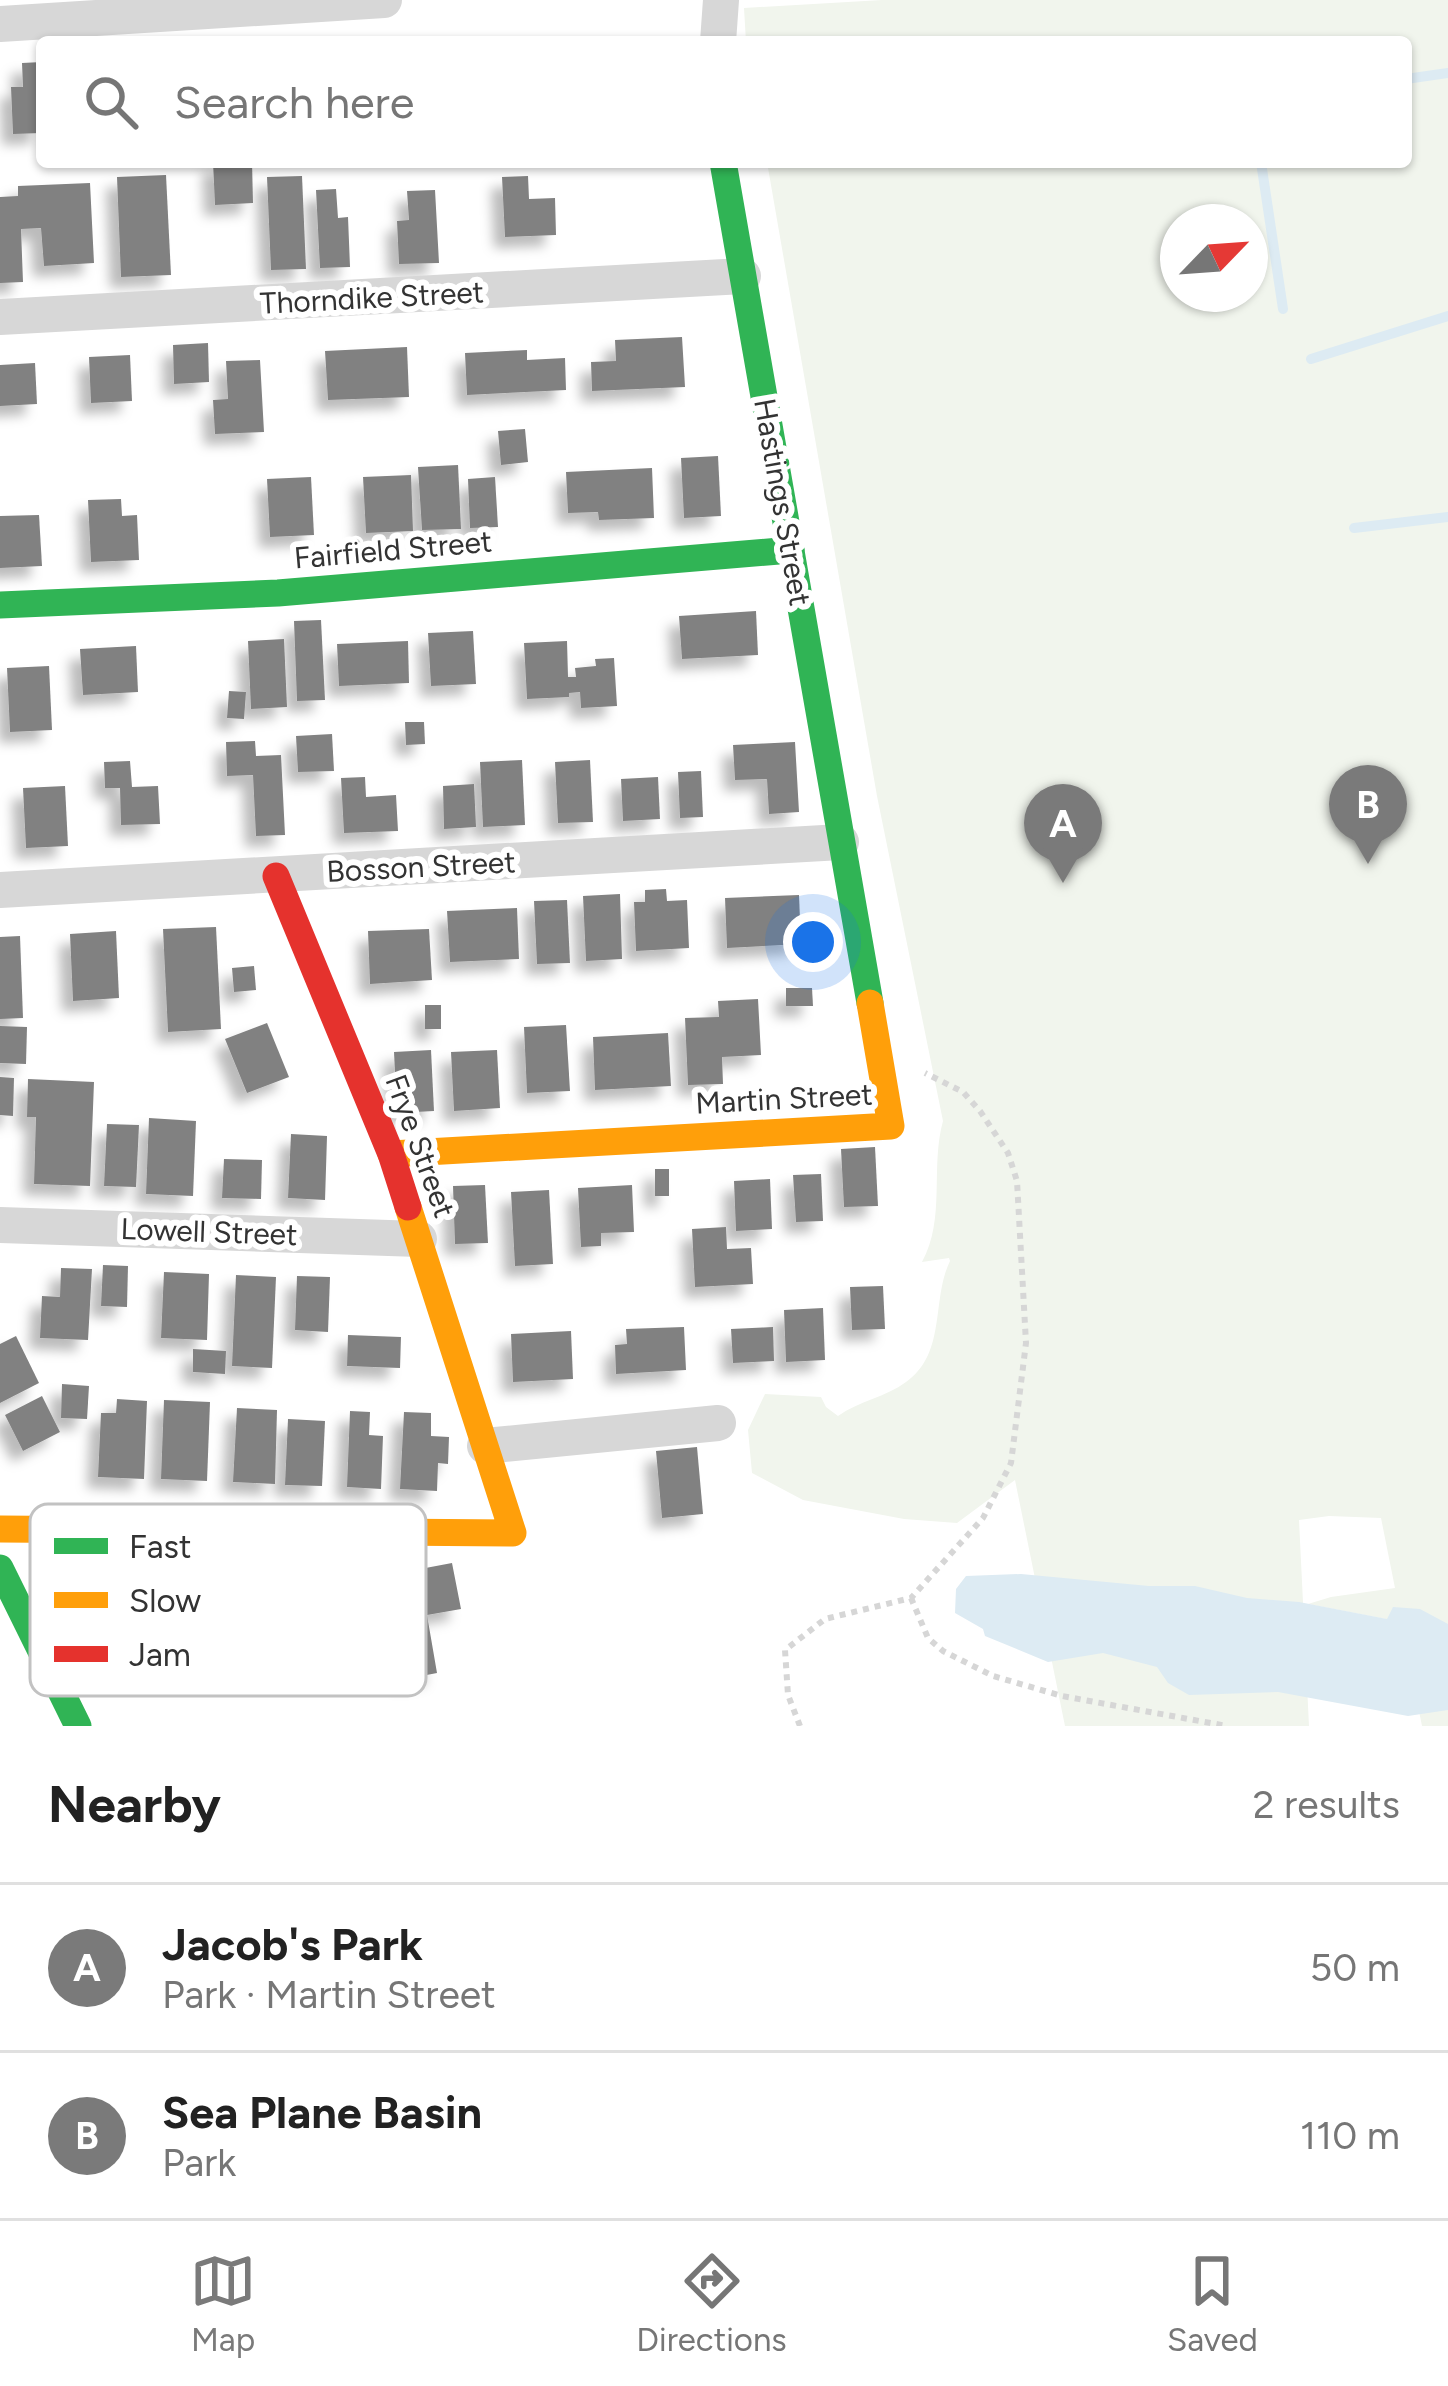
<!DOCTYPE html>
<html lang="en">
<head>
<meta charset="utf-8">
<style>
  body { margin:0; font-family:Figtree,sans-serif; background:#f6f6f6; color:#222 }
  .compass { position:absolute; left:1160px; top:204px; width:108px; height:108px; border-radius:50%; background:#fff; box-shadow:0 3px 9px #0004; rotate:65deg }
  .you { position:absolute; left:813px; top:942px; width:42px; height:42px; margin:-30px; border:9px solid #fff; border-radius:50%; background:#1a73e8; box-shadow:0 0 0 18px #1a73e833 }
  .badge { display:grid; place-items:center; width:78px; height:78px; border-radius:50%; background:#7a7a7a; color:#fff; font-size:39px; font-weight:700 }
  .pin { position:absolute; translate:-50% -99px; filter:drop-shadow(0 3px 6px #0008) }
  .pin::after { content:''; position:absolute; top:63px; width:42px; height:36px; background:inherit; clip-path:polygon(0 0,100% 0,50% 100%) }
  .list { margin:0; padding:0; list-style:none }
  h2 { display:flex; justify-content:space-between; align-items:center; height:156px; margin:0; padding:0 48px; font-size:51px }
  h2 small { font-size:39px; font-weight:400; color:#767676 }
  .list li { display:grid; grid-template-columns:78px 1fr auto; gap:36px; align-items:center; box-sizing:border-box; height:168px; padding:0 48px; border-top:3px solid #e0e0e0 }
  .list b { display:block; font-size:45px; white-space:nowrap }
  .list p { margin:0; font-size:39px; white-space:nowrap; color:#767676 }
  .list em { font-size:39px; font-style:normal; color:#767676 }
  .icon { flex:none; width:66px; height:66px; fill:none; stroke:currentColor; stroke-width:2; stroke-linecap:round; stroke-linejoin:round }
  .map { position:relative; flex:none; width:1448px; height:1726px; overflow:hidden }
  .search { position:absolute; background:#fff; box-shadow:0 3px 9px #0004; left:36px; right:36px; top:36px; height:132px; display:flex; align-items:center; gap:30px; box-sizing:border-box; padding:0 42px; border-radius:12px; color:#767676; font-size:45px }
  .sheet { height:492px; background:#fff }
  nav { display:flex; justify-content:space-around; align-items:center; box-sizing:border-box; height:168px; border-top:3px solid #e0e0e0; background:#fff; font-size:33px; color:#767676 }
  nav a { display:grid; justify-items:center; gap:6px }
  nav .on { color:#7a7a7a }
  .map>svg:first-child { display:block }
  .green { fill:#f1f5ed; fill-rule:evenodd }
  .water { fill:#ddebf3 }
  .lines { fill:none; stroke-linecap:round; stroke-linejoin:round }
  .stream { stroke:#ddebf3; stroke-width:10 }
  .building { fill:#818181; filter:url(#shadow) }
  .path { stroke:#d6d6d6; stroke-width:6; stroke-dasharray:6 6; stroke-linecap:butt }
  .street { stroke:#d7d7d7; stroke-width:36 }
  .fast { stroke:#30b455; stroke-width:27 }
  .slow { stroke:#ff9f0a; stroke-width:27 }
  .jam { stroke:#e5322d; stroke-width:27 }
  .labels { text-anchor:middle; stroke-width:12; stroke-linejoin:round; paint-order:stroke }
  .street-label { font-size:30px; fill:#333; stroke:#fff }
  .key { fill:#fff; stroke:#c2c2c2; stroke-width:3 }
  .key-label { font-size:33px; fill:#333 }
</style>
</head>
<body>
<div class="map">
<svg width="1448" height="1726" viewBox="0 0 1448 1726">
  <defs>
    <filter id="shadow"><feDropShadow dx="-11" dy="11" stdDeviation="6" flood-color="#0004"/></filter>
  </defs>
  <rect width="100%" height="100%" fill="#fff"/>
  <path class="green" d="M882,0H1448V1726H1422L1401,1622L1308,1604L1331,1597L1395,1588L1381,1518L1329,1516L1299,1520L1309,1726H1065L1015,1480L957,1523L904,1519L803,1500L752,1473L748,1430L765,1394L821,1397L826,1407L838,1416C859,1401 886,1397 906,1382C947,1353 931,1300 950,1261L949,1258L922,1262C946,1218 930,1168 943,1121L877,796L767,162H1406V42H746L744,8ZM1178,222H1250V294H1178Z"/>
  <path class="water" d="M1021,1574L1149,1586H1195L1247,1598L1299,1602L1387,1619L1393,1607L1420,1609L1448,1624V1710L1408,1716L1278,1692L1189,1695L1168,1683L1157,1667L1103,1653L1048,1662L985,1636L983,1629L955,1613L956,1589L966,1576Z"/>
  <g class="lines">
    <g class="stream">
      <path d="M1406,79L1448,73"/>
      <path d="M1261,162L1283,309"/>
      <path d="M1311,359L1448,316"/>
      <path d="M1354,528L1448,517"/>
    </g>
  </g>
  <g class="building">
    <path d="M42,62V133L13,134L11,87H23L22,63Z"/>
    <path d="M213,162H252L253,203L215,205Z"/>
    <path d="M166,175L171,275L121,277L117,177Z"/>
    <path d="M302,176L306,269L271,270L267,177Z"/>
    <path d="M528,176L529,199L555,198L556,235L505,237L502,177Z"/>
    <path d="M90,183L94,263L44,266L41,228L21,229L23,282L0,283V197L18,196V186Z"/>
    <path d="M336,189L338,218L348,217L350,267L320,268L316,190Z"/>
    <path d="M435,190L439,263L399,264L397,221L409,220L407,191Z"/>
    <path d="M682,337L685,387L592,391L591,362L616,361L615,340Z"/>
    <path d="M208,343L209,382L174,384L173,345Z"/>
    <path d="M407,347L409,397L328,400L325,351Z"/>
    <path d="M527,350V360L565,358L566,390L467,395L465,353Z"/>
    <path d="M130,355L132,401L91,403L89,357Z"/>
    <path d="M260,360L264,432L215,434L213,400L228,399L226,361Z"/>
    <path d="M35,363L37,404L0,406V365Z"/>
    <path d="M525,429L528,462L501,465L498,431Z"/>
    <path d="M718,456L721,516L684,518L681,458Z"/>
    <path d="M458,465L461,529L422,530L418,467Z"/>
    <path d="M652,468L654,518L599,520L598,512L568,513L566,472Z"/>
    <path d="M411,475L413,531L366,533L363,477Z"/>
    <path d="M311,477L314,535L270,537L267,479Z"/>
    <path d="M495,477L498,527L470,528L468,479Z"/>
    <path d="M121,499L122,516L137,515L139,560L91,562L88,500Z"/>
    <path d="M39,515L42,566L0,568V516Z"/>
    <path d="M756,611L758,655L682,659L679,616Z"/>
    <path d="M321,620L325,700L297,701L294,621Z"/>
    <path d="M473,631L476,684L431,686L428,633Z"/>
    <path d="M284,639L287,707L251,709L248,641Z"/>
    <path d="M408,641L409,683L339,686L337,644Z"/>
    <path d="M567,641L568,677H576L575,668L596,666L595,659L614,658L617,706L581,708L580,692L569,693V697L527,699L524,643Z"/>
    <path d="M136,646L138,692L83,695L80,649Z"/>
    <path d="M49,666L52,730L10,732L7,668Z"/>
    <path d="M229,691L246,692L244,719L227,718Z"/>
    <path d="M405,722H424L425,744L406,745Z"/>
    <path d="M332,734L334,771L298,772L296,736Z"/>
    <path d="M255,741L256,756L281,755L285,835L256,836L253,775L227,776L226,742Z"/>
    <path d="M795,742L799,812L769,814L767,779L735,780L733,745Z"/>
    <path d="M522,760L525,825L483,827L480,762Z"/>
    <path d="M590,760L593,822L558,823L555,762Z"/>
    <path d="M130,761L132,787L158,786L160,824L121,825L120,788H105L104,762Z"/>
    <path d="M701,771L703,817L680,818L678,772Z"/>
    <path d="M365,777L366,797L396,795L398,831L344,833L341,778Z"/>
    <path d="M658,777L660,819L623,821L621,779Z"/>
    <path d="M474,784L476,827L444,829L443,786Z"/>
    <path d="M65,786L68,846L26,848L23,788Z"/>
    <path d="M666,889L667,901L687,900L689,948L636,951L634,902H645V890Z"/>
    <path d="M620,894L622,959L586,961L583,896Z"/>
    <path d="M799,895L801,944L727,948L725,898Z"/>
    <path d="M567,900L570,963L537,964L534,901Z"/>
    <path d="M517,908L519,959L450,962L447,911Z"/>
    <path d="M216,927L221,1029L168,1032L163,929Z"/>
    <path d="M429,929L432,980L370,984L368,931Z"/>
    <path d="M116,931L119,998L73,1001L70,934Z"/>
    <path d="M20,936L23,1018L0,1019V937Z"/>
    <path d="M254,966L256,990L234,992L232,968Z"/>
    <path d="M786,988H812L813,1006H786Z"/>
    <path d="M758,999L761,1055L722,1057L723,1084L688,1085L685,1018L719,1017L718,1001Z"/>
    <rect x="425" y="1005" width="16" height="24"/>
    <path d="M267,1023L289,1077L247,1093L225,1039Z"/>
    <path d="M566,1025L570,1091L527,1093L524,1027Z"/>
    <path d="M0,1026L27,1027L26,1064L0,1063Z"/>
    <path d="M668,1033L671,1086L595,1090L593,1037Z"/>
    <path d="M431,1050L434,1111L397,1113L394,1052Z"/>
    <path d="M497,1050L500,1108L454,1111L451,1052Z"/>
    <path d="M0,1077L14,1078L13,1116L0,1115Z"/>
    <path d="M28,1079L94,1082L90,1186L34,1184L36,1117H27Z"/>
    <path d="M149,1118L196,1121L193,1196L146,1194Z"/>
    <path d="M107,1124L139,1125L136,1187L104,1186Z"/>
    <path d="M291,1134L327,1136L325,1200L288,1198Z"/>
    <path d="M875,1147L878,1206L844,1207L841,1149Z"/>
    <path d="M224,1159L262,1160L261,1199L222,1198Z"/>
    <rect x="655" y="1169" width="14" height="27"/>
    <path d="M821,1174L823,1221L796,1222L793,1175Z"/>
    <path d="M770,1179L772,1229L736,1231L734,1181Z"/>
    <path d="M485,1185L488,1243L455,1244L453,1186Z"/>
    <path d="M632,1185L634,1232L601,1233V1246L581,1247L578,1188Z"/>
    <path d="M549,1190L553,1264L515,1266L511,1192Z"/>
    <path d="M726,1227L727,1249L751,1248L753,1284L695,1287L692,1229Z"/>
    <path d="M103,1265L128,1266L127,1307L101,1306Z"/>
    <path d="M61,1268L92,1269L88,1340L40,1338L42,1296L60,1297Z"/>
    <path d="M164,1272L209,1274L207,1340L161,1338Z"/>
    <path d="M236,1275L276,1277L272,1368L232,1366Z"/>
    <path d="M297,1276L330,1277L328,1332L295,1330Z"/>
    <path d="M883,1286L885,1329L852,1330L850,1287Z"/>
    <path d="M823,1308L825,1360L786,1362L784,1310Z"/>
    <path d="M684,1327L686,1370L616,1374L615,1345L627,1344L626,1329Z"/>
    <path d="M773,1327L774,1361L733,1363L731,1329Z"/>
    <path d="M571,1331L573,1379L513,1382L511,1334Z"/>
    <path d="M348,1335L401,1337L400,1368L347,1366Z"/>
    <path d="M16,1336L39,1383L0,1403V1344Z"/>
    <path d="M193,1349L226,1351L225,1374L193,1372Z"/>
    <path d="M62,1384L89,1386L87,1419L61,1418Z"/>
    <path d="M42,1396L60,1432L23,1451L5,1415Z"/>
    <path d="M117,1399L147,1401L144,1479L98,1477L101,1413H116Z"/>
    <path d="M164,1400L210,1402L207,1481L161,1479Z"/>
    <path d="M237,1408L277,1410L275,1484L233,1482Z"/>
    <path d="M350,1411L370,1412L369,1435L383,1436L381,1489L347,1487Z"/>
    <path d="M404,1412L431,1413V1436L449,1437L448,1464L438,1463L437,1491L400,1489Z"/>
    <path d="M288,1419L325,1421L322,1486L285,1485Z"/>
    <path d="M697,1447L703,1514L662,1518L656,1451Z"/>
    <path d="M452,1563L461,1609L427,1615L437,1673L406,1679L394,1611L406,1608L399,1573Z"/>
  </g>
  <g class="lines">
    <g class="path">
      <path d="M911,1598L928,1638L943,1651L993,1676L1062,1696L1227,1726"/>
      <path d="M800,1726L788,1695L785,1650L825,1619L911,1598L983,1518L1011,1463L1026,1343L1017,1181L1008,1153L980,1111L963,1092L925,1073"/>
    </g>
    <g class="street">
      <path d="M0,24L384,0"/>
      <path d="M718,42L721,0"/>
      <path d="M0,317L743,276"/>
      <path d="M0,890L841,842"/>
      <path d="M0,1225L419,1239"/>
      <path d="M485,1446L718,1423"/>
    </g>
    <g class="fast">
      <path d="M723,162L870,1003"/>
      <path d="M0,605L278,593L791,550"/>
      <path d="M0,1568L78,1726"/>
    </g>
    <g class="slow">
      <path d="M391,1154L891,1126L870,1003"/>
      <path d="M0,1529L513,1533L408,1207"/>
    </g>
    <path class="jam" d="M276,876L391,1154L408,1207"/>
  </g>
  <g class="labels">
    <g class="street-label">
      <text transform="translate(372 298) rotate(-3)" y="10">Thorndike Street</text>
      <text transform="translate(782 502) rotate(80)" y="10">Hastings Street</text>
      <text transform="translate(393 550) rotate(-5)" y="10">Fairfield Street</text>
      <text transform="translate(421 867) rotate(-3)" y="10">Bosson Street</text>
      <text transform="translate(784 1099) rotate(-3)" y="10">Martin Street</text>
      <text transform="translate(420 1146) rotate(70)" y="10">Frye Street</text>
      <text transform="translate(209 1232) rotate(2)" y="10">Lowell Street</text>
    </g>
  </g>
  <rect x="30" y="1504" width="396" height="192" rx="18" class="key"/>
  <rect x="54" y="1538" width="54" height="16" fill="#30b455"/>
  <rect x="54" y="1592" width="54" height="16" fill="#ff9f0a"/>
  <rect x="54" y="1646" width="54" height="16" fill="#e5322d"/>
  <g class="key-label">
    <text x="129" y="1558">Fast</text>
    <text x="129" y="1612">Slow</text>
    <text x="129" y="1666">Jam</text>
  </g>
</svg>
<svg class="compass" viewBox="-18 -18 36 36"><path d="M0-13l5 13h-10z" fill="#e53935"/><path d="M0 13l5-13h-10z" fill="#767676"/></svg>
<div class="you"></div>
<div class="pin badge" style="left:1063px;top:883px">A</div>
<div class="pin badge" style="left:1368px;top:864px">B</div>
<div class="search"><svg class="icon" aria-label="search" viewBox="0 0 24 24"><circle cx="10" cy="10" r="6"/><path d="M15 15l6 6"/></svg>Search here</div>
</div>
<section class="sheet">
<h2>Nearby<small>2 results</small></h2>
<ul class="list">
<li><span class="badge">A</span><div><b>Jacob's Park</b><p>Park · Martin Street</p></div><em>50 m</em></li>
<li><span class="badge">B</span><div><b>Sea Plane Basin</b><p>Park</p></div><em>110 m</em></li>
</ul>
</section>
<nav>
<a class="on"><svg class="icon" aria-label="map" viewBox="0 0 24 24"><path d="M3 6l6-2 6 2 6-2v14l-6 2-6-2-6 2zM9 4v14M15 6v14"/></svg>Map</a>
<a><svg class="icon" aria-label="directions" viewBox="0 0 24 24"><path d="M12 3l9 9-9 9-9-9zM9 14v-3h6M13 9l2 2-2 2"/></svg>Directions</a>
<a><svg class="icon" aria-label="saved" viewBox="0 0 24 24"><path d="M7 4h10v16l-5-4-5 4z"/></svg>Saved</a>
</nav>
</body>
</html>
